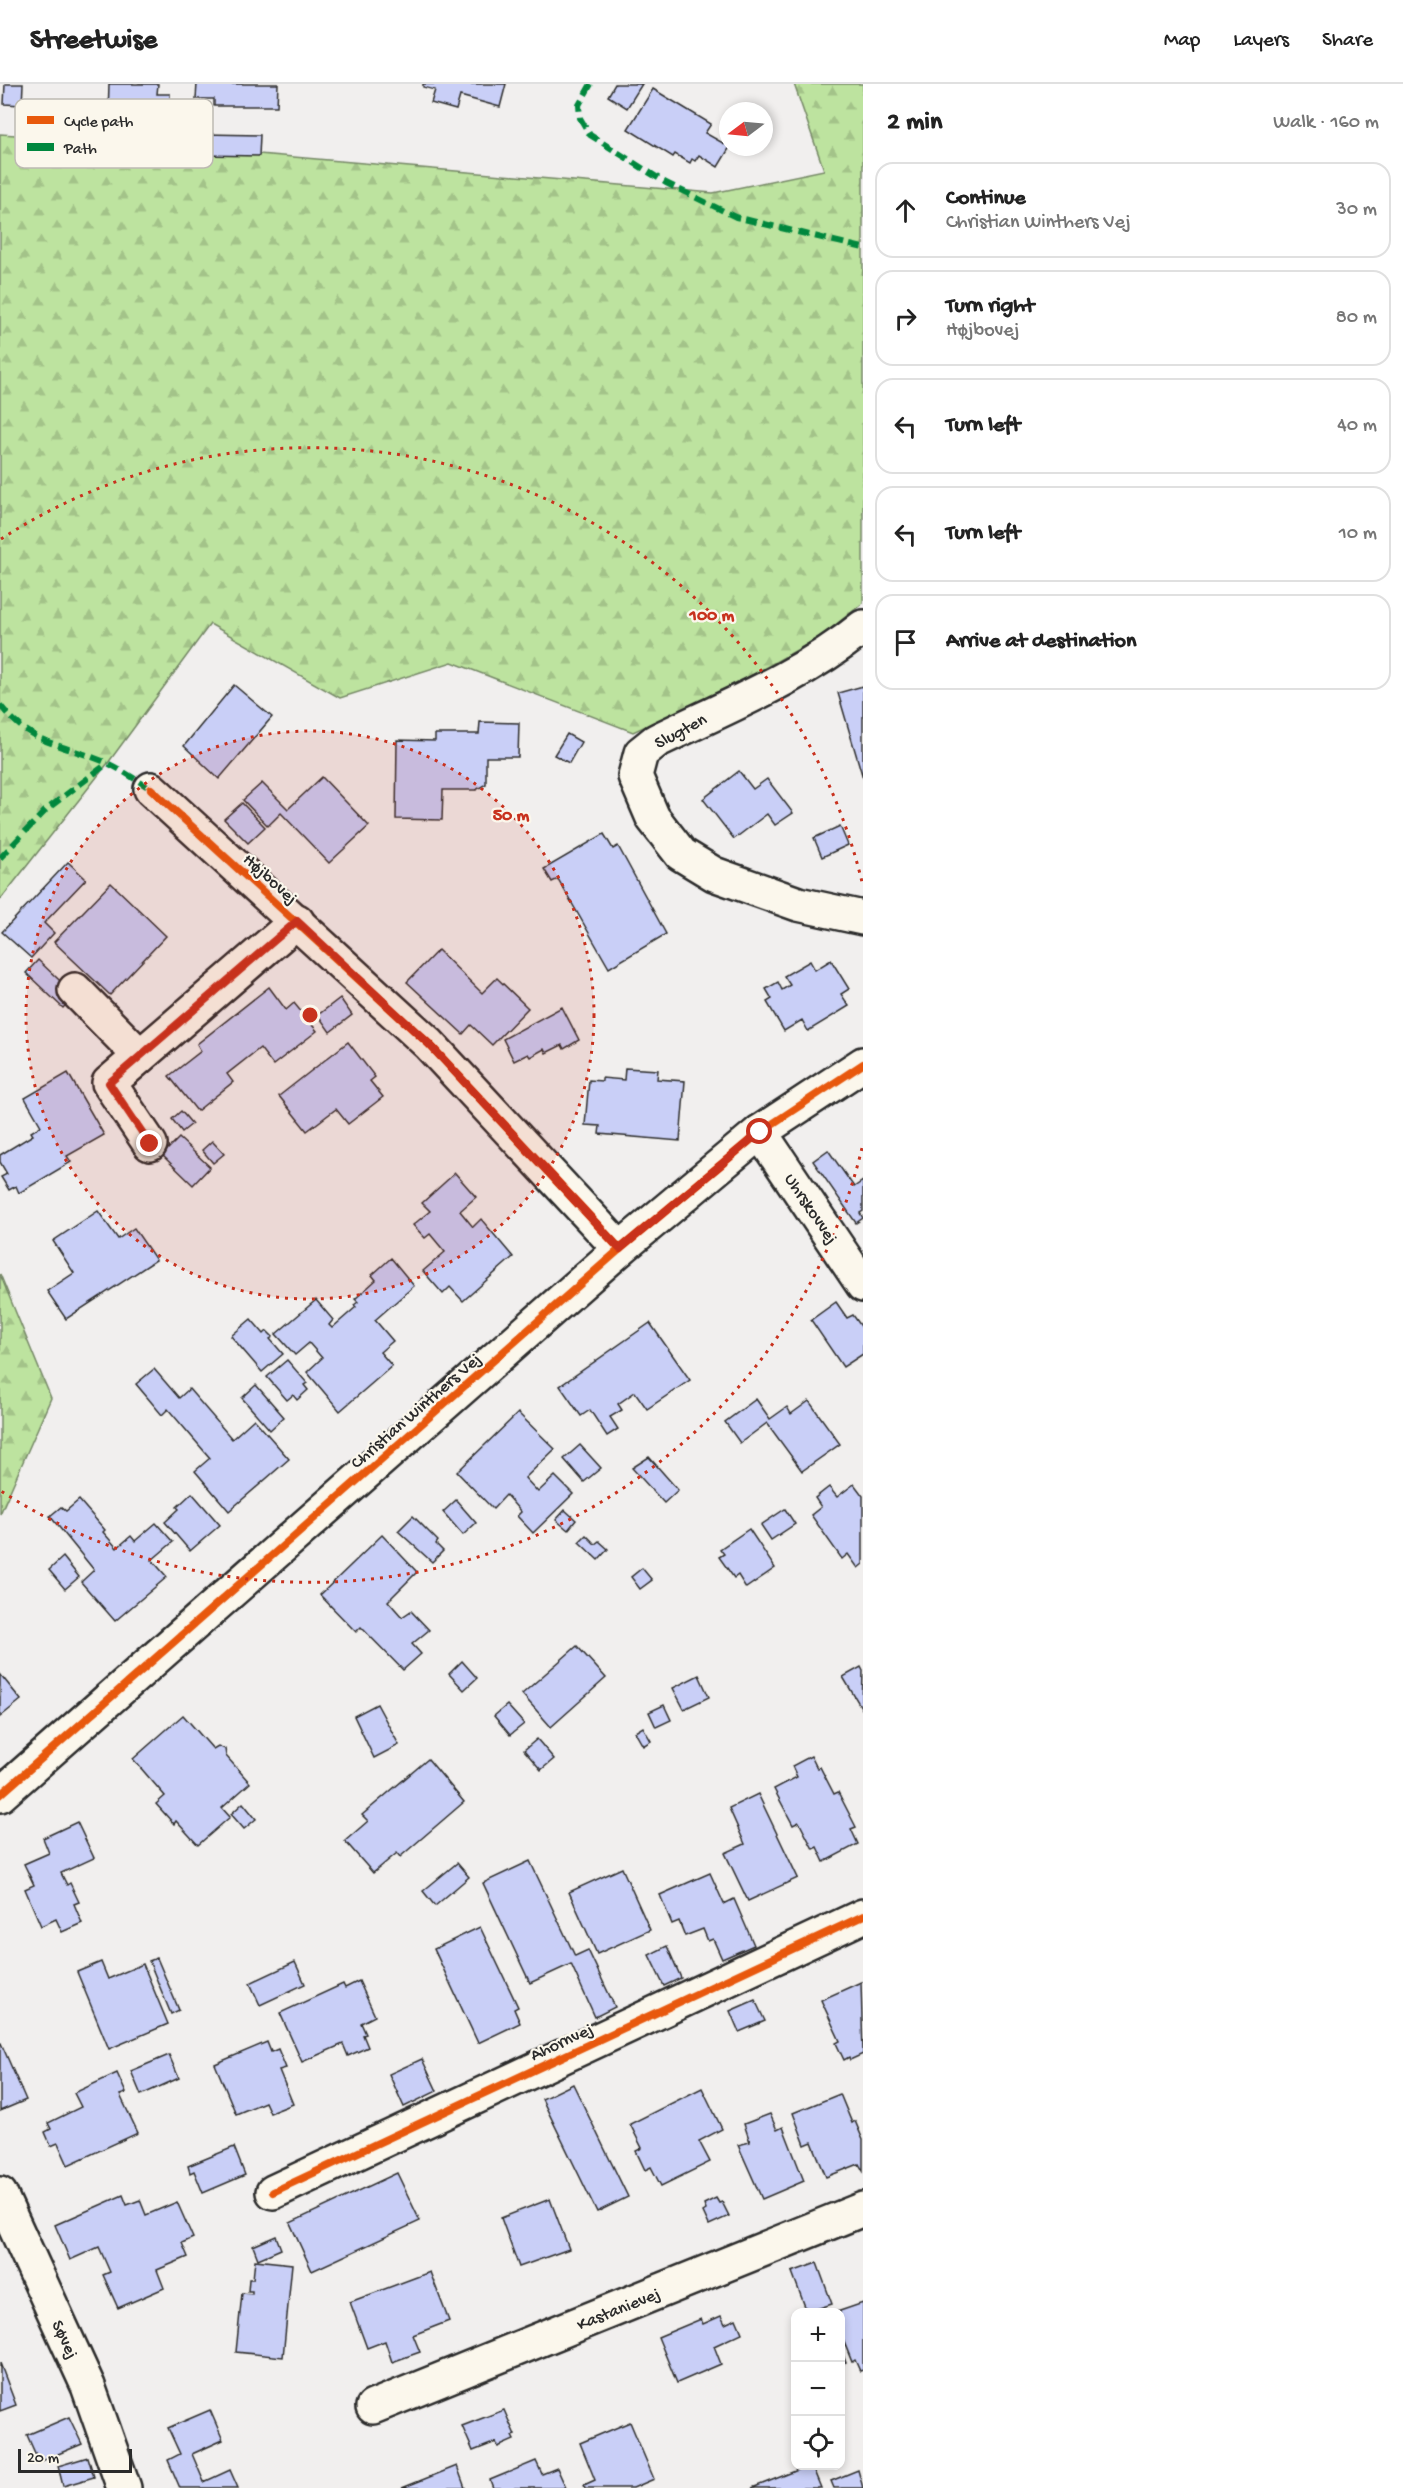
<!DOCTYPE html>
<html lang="en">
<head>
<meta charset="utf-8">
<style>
  body { margin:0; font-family:"Gochi Hand",sans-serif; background:#f6f6f6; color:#222 }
  .controls { position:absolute; right:18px; bottom:18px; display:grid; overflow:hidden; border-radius:12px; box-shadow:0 3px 9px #0003 }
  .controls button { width:54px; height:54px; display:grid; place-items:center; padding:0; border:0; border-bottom:2px solid #e0e0e0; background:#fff; color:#222; font:30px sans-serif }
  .compass { position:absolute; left:719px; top:18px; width:54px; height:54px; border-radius:50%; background:#fff; box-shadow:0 3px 9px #0003; rotate:254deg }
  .scale { position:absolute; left:18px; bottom:15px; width:114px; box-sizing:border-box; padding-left:6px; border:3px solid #2b2b2b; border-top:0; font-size:16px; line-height:21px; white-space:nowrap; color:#2b2b2b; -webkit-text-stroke:4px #fbf7ec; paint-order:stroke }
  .stop { position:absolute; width:18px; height:18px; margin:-14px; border:4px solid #c8321e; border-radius:50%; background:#fff }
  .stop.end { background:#c8321e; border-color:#fff; box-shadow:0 2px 6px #0008 }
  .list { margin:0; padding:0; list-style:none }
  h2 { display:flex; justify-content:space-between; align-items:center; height:78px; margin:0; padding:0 24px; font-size:26px }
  h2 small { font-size:20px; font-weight:400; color:#767676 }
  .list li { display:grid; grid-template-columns:39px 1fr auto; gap:18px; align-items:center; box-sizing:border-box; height:96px; margin:0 12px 12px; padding:0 12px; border:2px solid #e0e0e0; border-radius:18px }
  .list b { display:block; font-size:22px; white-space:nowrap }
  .list p { margin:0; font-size:20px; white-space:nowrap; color:#767676 }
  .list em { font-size:20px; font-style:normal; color:#767676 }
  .icon { flex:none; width:33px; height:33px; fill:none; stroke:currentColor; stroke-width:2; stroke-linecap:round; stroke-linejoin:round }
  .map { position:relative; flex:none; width:863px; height:2404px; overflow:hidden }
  header { display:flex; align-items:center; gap:36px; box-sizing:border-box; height:84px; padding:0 30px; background:#fff; border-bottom:2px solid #e0e0e0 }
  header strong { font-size:28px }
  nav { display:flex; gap:33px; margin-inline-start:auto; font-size:21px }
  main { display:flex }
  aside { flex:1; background:#fff }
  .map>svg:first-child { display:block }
  .forest { fill:url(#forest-firs); stroke:#748765; stroke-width:1.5 }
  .building { fill:#c9cff7; stroke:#2b2b2b; stroke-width:1.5 }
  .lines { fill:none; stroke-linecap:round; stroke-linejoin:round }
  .minor-casing { stroke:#2b2b2b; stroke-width:38 }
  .minor { stroke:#fbf7ec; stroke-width:33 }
  .quiet { stroke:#00873e; stroke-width:6; stroke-dasharray:12 6; stroke-linecap:butt }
  .cycleway-casing { stroke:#fbf7ec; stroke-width:11 }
  .cycleway { stroke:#e8590c; stroke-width:8 }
  .route { stroke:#c8321e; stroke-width:8 }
  .ring { fill:none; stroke:#c8321e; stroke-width:3; stroke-dasharray:3 6 }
  .labels { text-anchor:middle; stroke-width:4.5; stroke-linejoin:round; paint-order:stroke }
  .street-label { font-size:18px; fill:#2b2b2b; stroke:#fbf7ec }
  .key { fill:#fbf7ec; stroke:#bdbab2; stroke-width:1.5 }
  .key-label { font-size:16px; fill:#2b2b2b }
  .centre { fill:#c8321e; stroke:#fbf7ec; stroke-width:3 }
  .ring-label { font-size:18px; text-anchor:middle; font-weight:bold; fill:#c8321e; stroke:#fbf7ec; stroke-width:4.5; stroke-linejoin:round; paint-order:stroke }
</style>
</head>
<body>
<header>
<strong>Streetwise</strong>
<nav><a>Map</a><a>Layers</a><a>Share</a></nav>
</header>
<main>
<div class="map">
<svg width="863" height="2404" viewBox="0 0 863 2404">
  <defs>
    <pattern id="forest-firs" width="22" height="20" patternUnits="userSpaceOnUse" patternTransform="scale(1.5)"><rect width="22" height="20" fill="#bde39f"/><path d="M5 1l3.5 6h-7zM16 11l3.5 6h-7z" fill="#a3c389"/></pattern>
  </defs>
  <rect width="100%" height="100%" fill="#f1efee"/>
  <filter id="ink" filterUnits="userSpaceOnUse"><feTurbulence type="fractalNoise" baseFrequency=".0167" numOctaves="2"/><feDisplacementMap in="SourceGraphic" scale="12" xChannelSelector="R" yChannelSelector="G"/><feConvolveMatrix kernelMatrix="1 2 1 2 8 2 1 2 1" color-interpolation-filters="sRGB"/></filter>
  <g filter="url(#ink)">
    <g class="forest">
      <path d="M794,0H863V519L820,553L729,604L633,648L452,578L340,614L210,540L108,679L0,816V50L96,56L713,109L824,86Z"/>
      <path d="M0,1190L51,1314L0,1430Z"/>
    </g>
    <g class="building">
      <path d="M5,0H23L22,21L4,20Z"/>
      <path d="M109,0H158L157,10H170L169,33L154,32V35L108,33Z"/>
      <path d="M197,0H278L277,22H214V15H196Z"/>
      <path d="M423,0H506L500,23L460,12L456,26L431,19L435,6L423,3Z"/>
      <path d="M615,0H642L627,24L608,12Z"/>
      <path d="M653,5L711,40L705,49L730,63L718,83L699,71L695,77L692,75L690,79L675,70L673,73L628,45Z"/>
      <path d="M203,50L260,51L259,72L203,71Z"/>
      <path d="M234,601L272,633L219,695L184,662Z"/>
      <path d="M863,602V694L838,609Z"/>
      <path d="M480,638L519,639L518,673H486V700L476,706H443L442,736L396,735L397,656L435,657V650H479Z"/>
      <path d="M567,650L581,658L569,679L554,671Z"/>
      <path d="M739,687L753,705L767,695L793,729L775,741L767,730L734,755L703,715Z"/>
      <path d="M322,693L369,742L329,779L281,729L268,742L243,716L262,699L288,725Z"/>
      <path d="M242,719L265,743L248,759L224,735Z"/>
      <path d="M840,742L848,761L822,773L814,754Z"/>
      <path d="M604,750L613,765L618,762L666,850L609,884L558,795L552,798L544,785Z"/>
      <path d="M68,778L86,795L44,839L54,849L31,874L2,848Z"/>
      <path d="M111,799L166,852L110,911L54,858Z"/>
      <path d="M438,866L482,909L497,894L528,924L492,961L471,941L463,950L407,898Z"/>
      <path d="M38,876L75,911L63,924L26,889Z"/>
      <path d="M831,876L849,905L841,910L849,922L808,947L802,936L784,947L767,918L772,915L766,905L778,898L782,906L790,901L784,892L810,877L815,886Z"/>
      <path d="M269,903L286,926L294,919L317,947L273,981L260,964L227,990L233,998L197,1027L169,992L201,967L197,960Z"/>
      <path d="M340,914L352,931L330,948L318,931Z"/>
      <path d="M562,923L579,956L564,965L562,961L546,969L544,965L530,973L528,970L514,977L503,955Z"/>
      <path d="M348,958L375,993L370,997L383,1013L348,1040L336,1025L307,1047L279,1012Z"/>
      <path d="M625,984L658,986L657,995L685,997L680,1057L599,1050L600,1042L585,1041L589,996L602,997V994L624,996Z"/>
      <path d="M68,989L104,1051L67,1072L71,1078L19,1109L16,1102L9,1106L1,1093L7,1090L0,1078V1071L33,1051L31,1048L41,1042L25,1014Z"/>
      <path d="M181,1027L192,1040L182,1048L172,1035Z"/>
      <path d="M179,1054L210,1083L193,1101L162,1071Z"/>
      <path d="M212,1057L224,1070L213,1079L202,1066Z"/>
      <path d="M828,1066L854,1103L863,1097V1127L860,1129L863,1134L856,1139L813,1077Z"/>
      <path d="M455,1089L476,1113L460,1127L473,1143L481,1135L513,1173L463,1217L450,1203L443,1210L423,1187L445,1168L430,1150L425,1154L413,1141L430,1127L422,1119Z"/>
      <path d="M98,1127L118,1155L134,1144L156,1176L66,1235L47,1207L74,1189L53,1157Z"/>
      <path d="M391,1174L414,1202L375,1236L393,1257L380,1268L392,1282L340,1327L307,1288L322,1274L309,1259L295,1271L276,1250L316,1216L333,1236L329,1241L332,1244L356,1223L354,1221L358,1218L355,1215L376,1196L372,1191Z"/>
      <path d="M836,1218L847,1234L853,1231L863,1245V1270L843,1283L811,1236Z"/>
      <path d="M251,1235L264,1250L267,1247L273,1253L270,1255L283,1270L262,1288L231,1252Z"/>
      <path d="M650,1239L690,1296L647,1325L635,1308L618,1320L622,1326L610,1333L618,1345L607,1352L590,1326L581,1332L560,1302Z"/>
      <path d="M287,1276L307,1299L304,1301L308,1306L297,1316L293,1311L287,1316L267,1293Z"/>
      <path d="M154,1285L179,1314L189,1305L232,1355L254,1335L289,1375L229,1427L195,1387L210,1374L168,1325L162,1331L136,1300Z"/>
      <path d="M256,1301L284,1333L270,1346L242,1314Z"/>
      <path d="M756,1315L770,1335L787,1323L791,1330L809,1317L840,1360L802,1387L767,1339L740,1359L725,1338Z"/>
      <path d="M518,1329L555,1365L525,1394L538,1408L555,1392L573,1410L533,1449L517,1432L521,1428L506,1411L493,1425L457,1388Z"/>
      <path d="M580,1361L601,1384L584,1398L564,1375Z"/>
      <path d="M649,1373L678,1406L664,1419L632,1384Z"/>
      <path d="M854,1400L863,1412V1480L858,1484L848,1470L842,1475L811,1431L821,1423L815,1414L829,1403L837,1413Z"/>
      <path d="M192,1409L220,1441L190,1467L165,1438L179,1425L177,1423Z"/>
      <path d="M79,1416L105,1446L103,1448L117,1464L131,1452L135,1457L156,1439L173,1458L152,1476L167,1493L115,1537L81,1498L94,1486L50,1432L61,1423L66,1427Z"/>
      <path d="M456,1416L476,1439L463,1451L443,1428Z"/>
      <path d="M785,1425L795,1440L771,1456L761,1441Z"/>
      <path d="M565,1426L576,1436L568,1446L556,1436Z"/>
      <path d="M413,1432L438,1457L436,1460L443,1467L432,1478L398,1447Z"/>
      <path d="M749,1445L775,1484L746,1504L738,1491L734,1494L719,1473L724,1470L720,1465Z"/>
      <path d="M382,1451L417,1488L388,1517L402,1533L411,1527L429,1546L412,1560L421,1570L403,1586L361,1543L356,1548L320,1511Z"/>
      <path d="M586,1451L595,1460L599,1457L608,1465L598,1476L579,1458Z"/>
      <path d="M63,1473L79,1493L65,1505L49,1486Z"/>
      <path d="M642,1484L652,1496L640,1505L631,1493Z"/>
      <path d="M577,1562L606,1594L551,1643L522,1610Z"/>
      <path d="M462,1577L477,1594L464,1606L449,1590Z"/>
      <path d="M861,1583L863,1587L862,1625L843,1593Z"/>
      <path d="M0,1590L21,1616L0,1633Z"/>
      <path d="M699,1591L709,1613L684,1625L673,1604Z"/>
      <path d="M377,1620L399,1661L374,1674L354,1632Z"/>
      <path d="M507,1621L524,1640L510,1651L494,1632Z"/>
      <path d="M664,1621L671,1636L656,1643L649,1628Z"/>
      <path d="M183,1631L213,1665L218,1662L225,1665L226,1672L250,1699L222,1724L230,1733L198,1761L176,1737L174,1740L156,1720L165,1712L133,1675Z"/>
      <path d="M643,1643L651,1657L643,1662L635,1648Z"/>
      <path d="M537,1655L554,1675L541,1686L524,1666Z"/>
      <path d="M811,1672L817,1684L820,1683L834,1710L838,1708L856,1743L851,1745L858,1760L824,1778L817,1763L813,1765L799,1738L793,1741L774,1705L797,1693L792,1682Z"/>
      <path d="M428,1675L464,1718L400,1773L397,1769L373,1789L345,1757L368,1737L362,1731Z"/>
      <path d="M758,1710L798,1794L748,1817L725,1769L745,1760L729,1724Z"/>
      <path d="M243,1719L256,1735L244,1745L231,1730Z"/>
      <path d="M77,1738L94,1774L61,1789L67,1801L70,1799L79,1818L74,1820L82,1839L62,1848L56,1835L41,1842L25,1805L34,1801L24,1780L49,1769L43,1754Z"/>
      <path d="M530,1777L575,1872L588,1866L615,1923L595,1933L571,1880L530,1899L483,1799Z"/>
      <path d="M457,1779L469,1793L435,1822L423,1807Z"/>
      <path d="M622,1784L650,1846L597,1870L569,1808Z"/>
      <path d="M710,1789L724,1820L734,1815L754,1861L722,1875L713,1855L708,1857L703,1845L685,1852L679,1837L672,1840L660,1811Z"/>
      <path d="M480,1843L518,1923L514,1925L520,1939L478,1959L434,1865Z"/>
      <path d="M667,1862L681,1894L664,1902L649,1871Z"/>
      <path d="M157,1874L179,1926L171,1930L149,1877Z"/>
      <path d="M101,1878L108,1895L143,1880L168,1940L109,1965L77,1888Z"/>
      <path d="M295,1878L305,1900L260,1921L250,1899Z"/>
      <path d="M359,1897L375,1932L361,1939L366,1950L363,1951L368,1963L348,1972L343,1960L302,1978L280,1929L343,1900L345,1904Z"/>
      <path d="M861,1898L863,1970L850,1976L849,1973L844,1976L836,1959L840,1957L821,1916Z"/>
      <path d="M755,1916L765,1937L739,1948L730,1927Z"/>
      <path d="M267,1958L271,1968L278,1965L286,1984L279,1986L293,2020L270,2029L265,2018L236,2030L215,1980Z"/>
      <path d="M1,1959L26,2016L0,2027V1959Z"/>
      <path d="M169,1971L179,1994L141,2011L131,1987Z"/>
      <path d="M422,1975L437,2007L404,2023L389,1990Z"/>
      <path d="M117,1989L126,2009L120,2011L138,2049L68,2081L58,2059L51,2062L45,2048L51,2045L48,2039L81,2023L74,2009Z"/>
      <path d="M573,2000L628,2113L597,2128L542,2015Z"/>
      <path d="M702,2004L722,2045L699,2057L710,2078L661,2102L651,2083L645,2086L636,2067L642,2064L630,2040Z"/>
      <path d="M840,2010L852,2039L855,2037L863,2056V2087L859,2080L826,2093L812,2058L805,2061L793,2029Z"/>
      <path d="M770,2030L777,2046L783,2043L804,2097L762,2115L738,2061L750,2058L744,2040Z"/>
      <path d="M234,2063L245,2091L203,2109L194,2087L190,2089L188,2082Z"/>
      <path d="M397,2089L420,2137L312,2187L290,2139Z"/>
      <path d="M123,2111L127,2121L140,2116L146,2131L177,2118L193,2154L182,2159L188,2173L157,2186L164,2204L118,2224L103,2191L110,2188L99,2163L70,2176L55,2141Z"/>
      <path d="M716,2114L719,2119L722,2118L729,2132L709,2141L703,2128L706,2126L704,2120Z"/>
      <path d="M550,2115L569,2165L519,2183L501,2134Z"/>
      <path d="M276,2152L281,2165L258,2175L253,2162Z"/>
      <path d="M255,2176L292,2180L283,2273L236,2268L242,2209L252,2210V2207H248L249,2195H253Z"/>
      <path d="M817,2179L832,2220L807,2228L792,2188Z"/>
      <path d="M430,2188L449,2237L413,2251L420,2268L392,2278L385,2257L367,2264L350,2218Z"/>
      <path d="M863,2219V2286L860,2287L855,2276L852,2278L840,2248V2228H837Z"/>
      <path d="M721,2232L725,2240L736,2235L742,2249L714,2262L721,2280L677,2299L658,2253L701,2235L703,2240Z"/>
      <path d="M840,2262L846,2279L840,2281Z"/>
      <path d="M0,2279L16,2321L0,2327Z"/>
      <path d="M210,2326L223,2356L192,2370L204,2398L230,2386L238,2404H180L168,2376L180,2370L168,2344Z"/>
      <path d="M504,2326L515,2351L512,2352L514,2356L498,2363L496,2358L473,2367L462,2342Z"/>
      <path d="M69,2333L82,2360L39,2378L27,2351Z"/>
      <path d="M630,2338L654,2395L633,2404H585L584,2401L595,2396L580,2359Z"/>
      <path d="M88,2373L94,2393L63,2402L58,2382Z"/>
      <path d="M536,2377L542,2390L557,2384L566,2404H493L490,2396Z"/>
      <path d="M457,2382L465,2404H402Z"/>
      <path d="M808,2382H812L821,2404H752Z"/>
      <path d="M858,2386L863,2404H834L831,2397Z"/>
    </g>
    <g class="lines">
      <g class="minor-casing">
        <g id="minor">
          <path d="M863,543C802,593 726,623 656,657L641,669L635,692L653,734L681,770L714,790L798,820L863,834"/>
          <path d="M151,705L429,960L620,1165"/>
          <path d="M75,906L140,972"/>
          <path d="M760,1048L863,1201"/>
          <path d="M150,1060L109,999L297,837"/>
          <path d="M0,1711L620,1165L760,1048L863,980"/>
          <path d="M273,2108L863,1832"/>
          <path d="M0,2110L88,2302L124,2404"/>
          <path d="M373,2323L863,2125"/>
        </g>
      </g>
      <use href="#minor" class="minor"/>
      <g class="quiet">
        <path d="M591,0L579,21L580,34L590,51L666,99L736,133L863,164"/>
        <path d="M0,621C33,663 62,659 107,679C122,686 136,696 151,705"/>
        <path d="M0,774L47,725L108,679"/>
      </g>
      <g class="cycleway-casing">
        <g id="cycleway">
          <path d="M151,705L429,960L620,1165"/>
          <path d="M0,1711L620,1165L760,1048L863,980"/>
          <path d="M273,2108L863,1832"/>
        </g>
      </g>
      <use href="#cycleway" class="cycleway"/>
    </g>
  </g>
  <g class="lines" filter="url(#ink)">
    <path class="route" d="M150,1060L109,999L297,837L429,960L620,1165L760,1048"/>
  </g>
  <circle cx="310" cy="931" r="284" fill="#c8321e" fill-opacity=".12"/>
  <g class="ring">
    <circle cx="310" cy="931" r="284"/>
    <path d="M862 1064A568 568 0 0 1 1 1407M1 455A568 568 0 0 1 862 798"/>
  </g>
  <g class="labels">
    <g class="street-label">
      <text transform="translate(680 646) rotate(-28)" y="6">Slugten</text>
      <text transform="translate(271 794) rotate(42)" y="6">Højbovej</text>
      <text transform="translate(812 1124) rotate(56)" y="6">Uhrskovvej</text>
      <text transform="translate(415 1326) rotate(-41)" y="6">Christian Winthers Vej</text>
      <text transform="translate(561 1957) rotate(-25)" y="6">Ahornvej</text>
      <text transform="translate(618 2224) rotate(-22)" y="6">Kastanievej</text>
      <text transform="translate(66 2255) rotate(65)" y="6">Søvej</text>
    </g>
  </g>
  <rect x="15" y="15" width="198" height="69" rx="9" class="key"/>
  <rect x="27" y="32" width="27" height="8" fill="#e8590c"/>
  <rect x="27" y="59" width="27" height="8" fill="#00873e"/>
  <g class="key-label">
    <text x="64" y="42">Cycle path</text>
    <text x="64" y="69">Path</text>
  </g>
  <circle cx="310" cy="931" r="9" class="centre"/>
  <g class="ring-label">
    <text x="712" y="536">100 m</text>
    <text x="511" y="736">50 m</text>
  </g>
</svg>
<div class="controls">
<button>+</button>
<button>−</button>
<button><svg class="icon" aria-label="locate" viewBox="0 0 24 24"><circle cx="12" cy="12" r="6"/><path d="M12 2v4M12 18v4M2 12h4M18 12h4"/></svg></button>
</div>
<svg class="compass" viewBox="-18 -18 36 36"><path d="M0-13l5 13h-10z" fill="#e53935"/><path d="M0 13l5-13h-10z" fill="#767676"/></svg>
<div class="scale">20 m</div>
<div class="stop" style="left:760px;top:1048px"></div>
<div class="stop end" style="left:150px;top:1060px"></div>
</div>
<aside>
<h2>2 min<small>Walk · 160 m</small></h2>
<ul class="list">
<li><svg class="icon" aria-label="ahead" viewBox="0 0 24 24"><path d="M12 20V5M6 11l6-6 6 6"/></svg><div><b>Continue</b><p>Christian Winthers Vej</p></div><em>30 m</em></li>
<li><svg class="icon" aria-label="right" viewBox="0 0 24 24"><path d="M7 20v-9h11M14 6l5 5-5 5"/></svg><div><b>Turn right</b><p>Højbovej</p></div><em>80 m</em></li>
<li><svg class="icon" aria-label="left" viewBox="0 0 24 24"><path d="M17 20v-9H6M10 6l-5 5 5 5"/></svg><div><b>Turn left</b></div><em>40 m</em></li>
<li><svg class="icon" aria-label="left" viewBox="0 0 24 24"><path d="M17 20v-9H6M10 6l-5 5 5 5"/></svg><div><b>Turn left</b></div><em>10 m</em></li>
<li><svg class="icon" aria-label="arrive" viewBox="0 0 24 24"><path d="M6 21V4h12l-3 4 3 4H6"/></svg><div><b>Arrive at destination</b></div></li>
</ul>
</aside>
</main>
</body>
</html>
